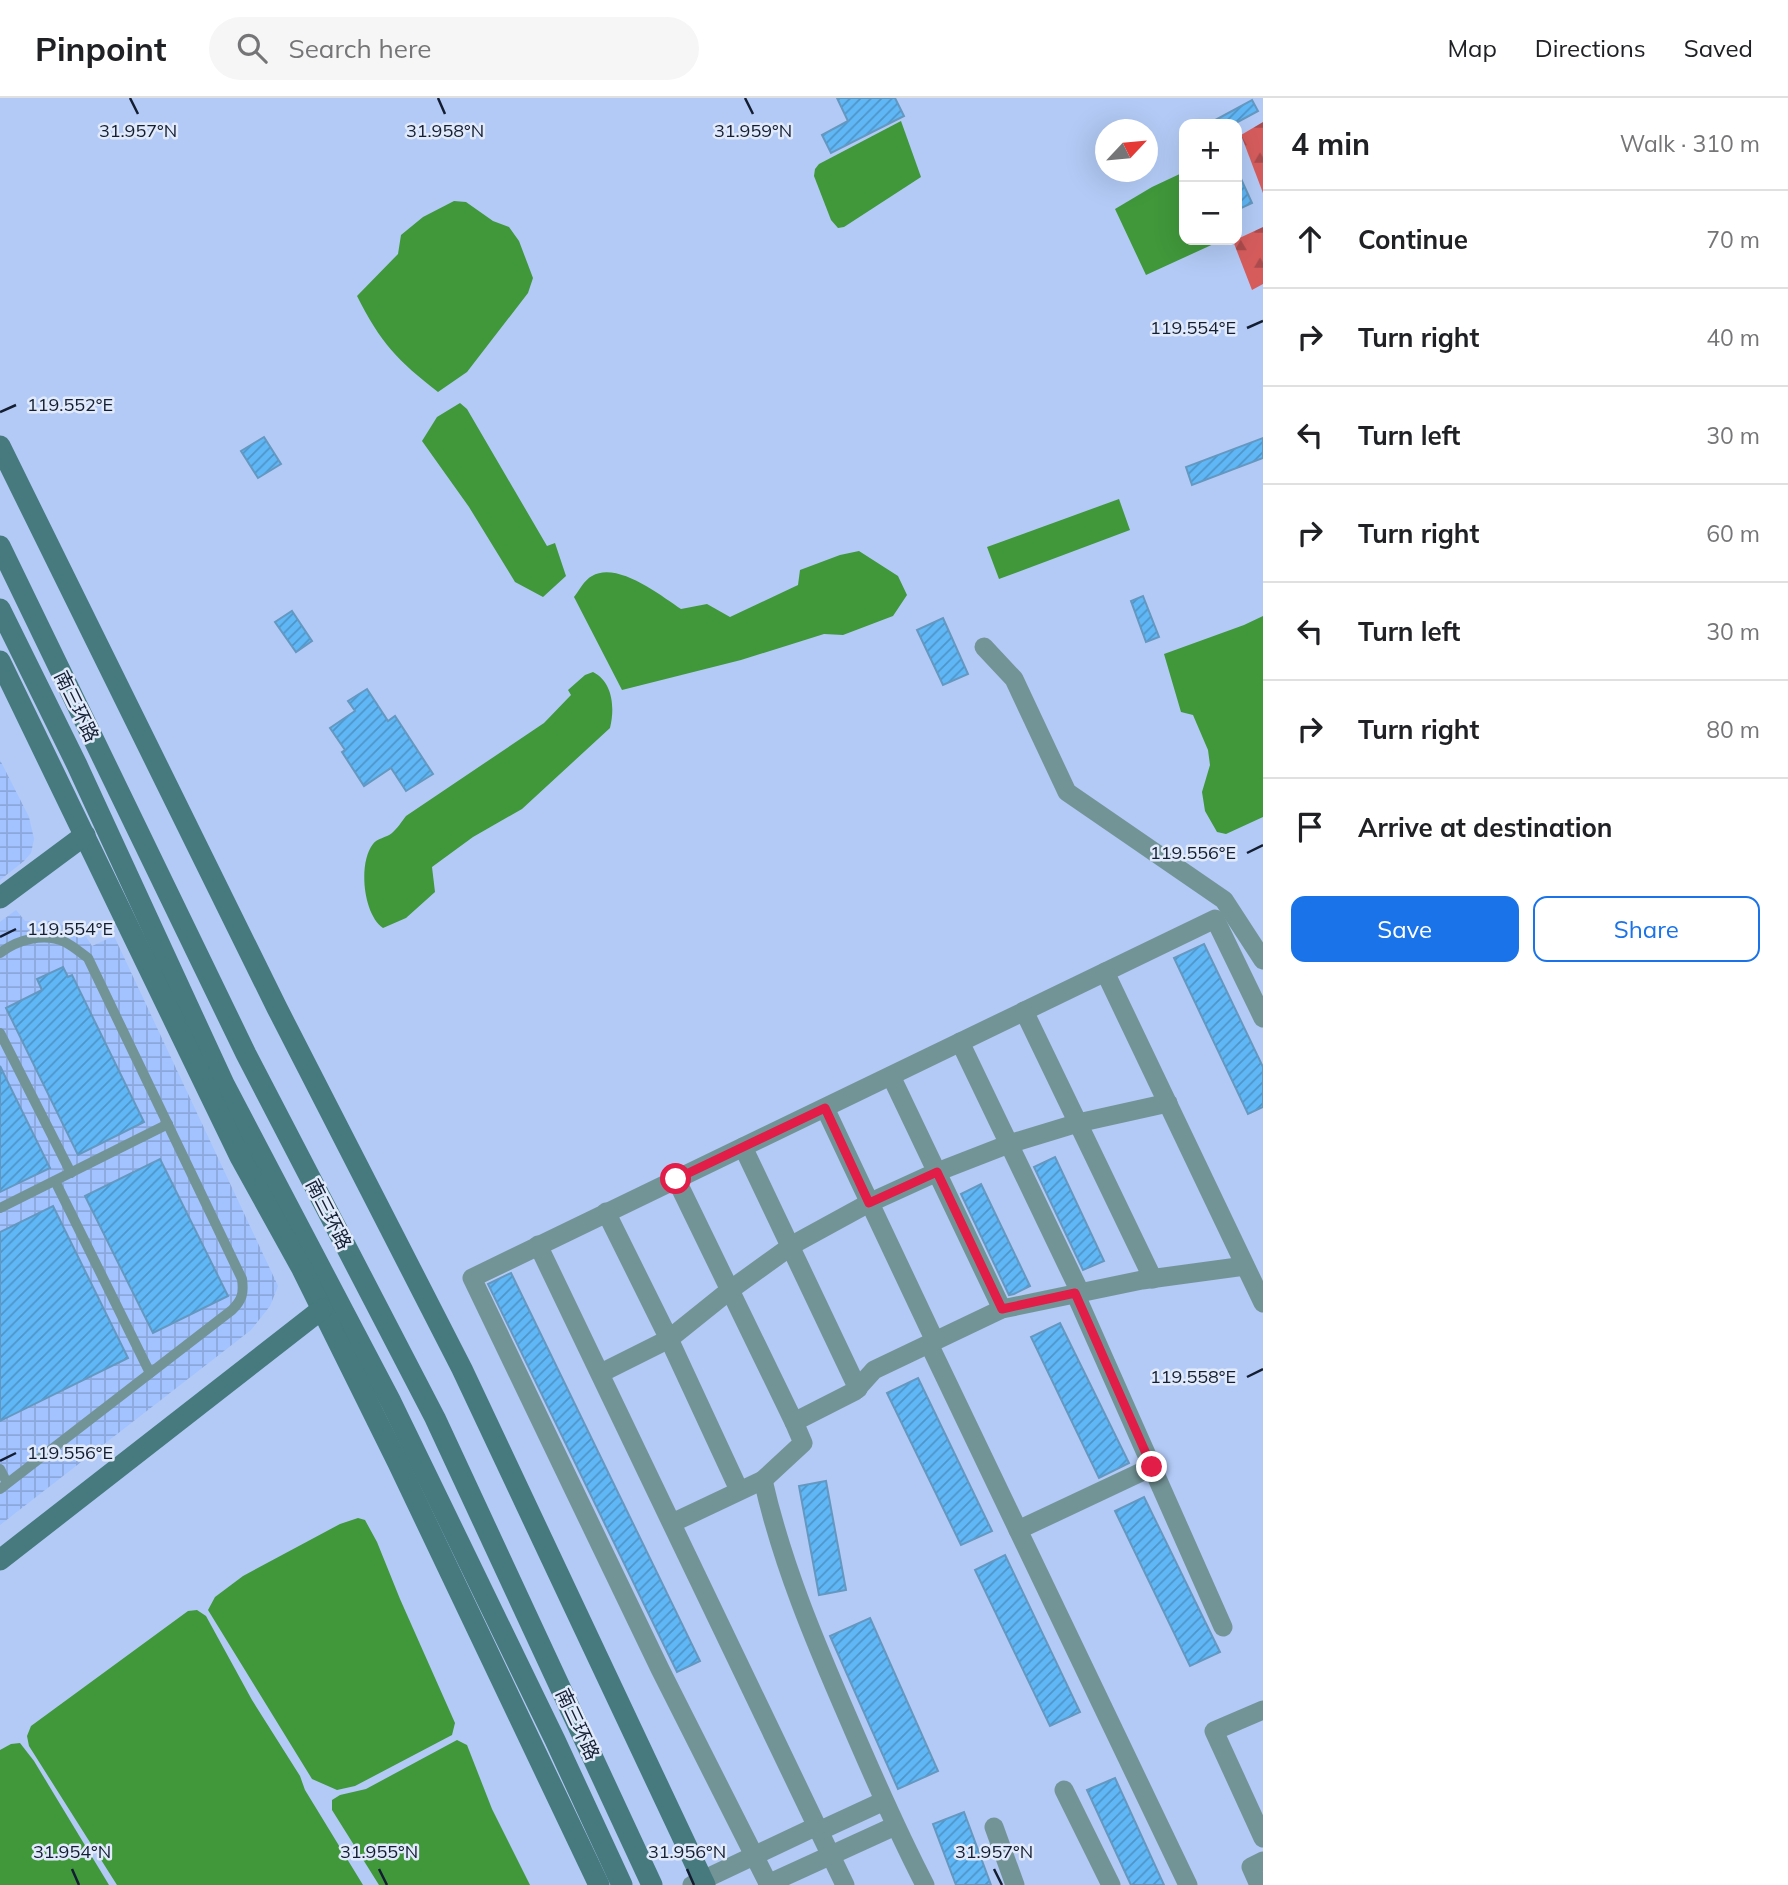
<!DOCTYPE html>
<html lang="en">
<head>
<meta charset="utf-8">
<style>
  body { margin:0; font-family:Mulish,"Noto Sans SC",sans-serif; background:#f6f6f6; color:#202124 }
  .controls { position:absolute; right:21px; top:21px; display:grid; overflow:hidden; border-radius:14px; box-shadow:0 7px 28px #0002 }
  .controls button { width:63px; height:63px; display:grid; place-items:center; padding:0; border:0; border-bottom:2px solid #e0e0e0; background:#fff; color:#202124; font:35px sans-serif }
  .compass { position:absolute; left:1095px; top:21px; width:63px; height:63px; border-radius:50%; background:#fff; box-shadow:0 7px 28px #0002; rotate:64deg }
  .stop { position:absolute; width:21px; height:21px; margin:-16px; border:5px solid #e11d48; border-radius:50%; background:#fff }
  .stop.end { background:#e11d48; border-color:#fff; box-shadow:0 2px 7px #0008 }
  .list { margin:0; padding:0; list-style:none }
  h2 { display:flex; justify-content:space-between; align-items:center; height:91px; margin:0; padding:0 28px; font-size:30px }
  h2 small { font-size:23px; font-weight:400; color:#757577 }
  .list li { display:grid; grid-template-columns:46px 1fr auto; gap:21px; align-items:center; box-sizing:border-box; height:98px; padding:0 28px; border-top:2px solid #e0e0e0 }
  .list b { display:block; font-size:26px; white-space:nowrap }
  .list em { font-size:23px; font-style:normal; color:#757577 }
  .actions { display:flex; gap:14px; padding:21px 28px }
  .actions a { flex:1; padding:16px 0; border:2px solid #1a73e8; border-radius:14px; text-align:center; font-size:24px; color:#1a73e8 }
  .actions .main { background:#1a73e8; color:#fff }
  .icon { flex:none; width:38px; height:38px; fill:none; stroke:currentColor; stroke-width:2; stroke-linecap:round; stroke-linejoin:round }
  .map { position:relative; flex:none; width:1263px; height:1787px; overflow:hidden }
  header { display:flex; align-items:center; gap:42px; box-sizing:border-box; height:98px; padding:0 35px; background:#fff; border-bottom:2px solid #e0e0e0 }
  header strong { font-size:33px }
  nav { display:flex; gap:38px; margin-inline-start:auto; font-size:24px }
  .search { width:490px; height:63px; background:#f6f6f6; display:flex; align-items:center; gap:18px; box-sizing:border-box; padding:0 24px; border-radius:38px; color:#757577; font-size:26px }
  main { display:flex }
  aside { flex:1; background:#fff }
  .map>svg:first-child { display:block }
  .industrial { fill:url(#industrial-grid) }
  .forest { fill:url(#forest-firs) }
  .water { fill:#40983b }
  .building { fill:url(#building-hatch); stroke:#6498c0; stroke-width:2 }
  .lines { fill:none; stroke-linecap:round; stroke-linejoin:round }
  .lane { stroke:#739497; stroke-width:10 }
  .street { stroke:#739497; stroke-width:19 }
  .secondary { stroke:#467a7e; stroke-width:21 }
  .route { stroke:#e11d48; stroke-width:9 }
  .ticks { fill:none; stroke:#141e32; stroke-width:2.5 }
  .labels { text-anchor:middle; stroke-width:5; stroke-linejoin:round; paint-order:stroke }
  .street-label { font-size:19px; fill:#141e32; stroke:#e1eafb }
  .ticks-label { font-size:18px; text-anchor:middle; fill:#141e32; stroke:#e1eafb; stroke-width:5; stroke-linejoin:round; paint-order:stroke }
</style>
</head>
<body>
<header>
<strong>Pinpoint</strong>
<div class="search"><svg class="icon" aria-label="search" viewBox="0 0 24 24"><circle cx="10" cy="10" r="6"/><path d="M15 15l6 6"/></svg>Search here</div>
<nav><a>Map</a><a>Directions</a><a>Saved</a></nav>
</header>
<main>
<div class="map">
<svg width="1263" height="1787" viewBox="0 0 1263 1787">
  <defs>
    <pattern id="industrial-grid" width="8" height="8" patternUnits="userSpaceOnUse" patternTransform="scale(1.75)"><rect width="8" height="8" fill="#a2c3ff"/><path d="M0 4h8M4 0v8" fill="none" stroke="#8ba7db"/></pattern>
    <pattern id="forest-firs" width="22" height="20" patternUnits="userSpaceOnUse" patternTransform="scale(1.75)"><rect width="22" height="20" fill="#d65c5c"/><path d="M5 1l3.5 6h-7zM16 11l3.5 6h-7z" fill="#ac4b4d"/></pattern>
    <pattern id="building-hatch" width="6" height="6" patternUnits="userSpaceOnUse" patternTransform="scale(1.75)"><rect width="6" height="6" fill="#60b7f6"/><path d="M-1 1l2-2M0 6l6-6M5 7l2-2" fill="none" stroke="#4e94c8"/></pattern>
  </defs>
  <rect width="100%" height="100%" fill="#b2caf5"/>
  <g class="industrial">
    <path d="M0,662L29,719L34,741L31,755L24,763L0,782Z"/>
    <path d="M16,812L25,823H52L70,830L86,839L92,848L114,838L278,1188L270,1208L251,1232L0,1427V824Z"/>
  </g>
  <g class="forest">
    <path d="M1263,24V95L1241,37Z"/>
    <path d="M1263,129V186L1252,192L1233,143Z"/>
  </g>
  <g class="water">
    <path d="M901,23L921,79L844,129L838,130L831,122L814,78L815,71L819,66Z"/>
    <path d="M1184,74V142H1217L1218,144L1146,177L1115,111L1152,89Z"/>
    <path d="M454,103L466,104L493,123L509,129L519,143L533,180L528,195L467,274L438,294C398,263 380,244 357,198L398,156L401,137L423,119Z"/>
    <path d="M460,305L467,311L547,448L555,445L566,478L543,499L515,484L469,409L422,343L437,319Z"/>
    <path d="M1119,401L1130,432L999,481L987,449Z"/>
    <path d="M859,453L898,478L907,497L893,518L843,537L824,536L741,562L622,592L574,499C579,493 584,482 592,478C617,463 660,497 681,511L707,506L730,519L798,487L800,472L840,457Z"/>
    <path d="M1263,518V719L1226,736L1217,734L1205,713L1202,694L1210,667L1208,652L1193,617L1181,614L1164,556L1244,527Z"/>
    <path d="M593,574C613,584 615,610 610,630L522,711L473,739L432,769L435,794L406,820L383,830C363,816 358,765 373,746C377,740 386,740 392,735C397,731 402,723 406,718L544,625L571,597L568,592L585,577Z"/>
    <path d="M358,1420L365,1422L377,1444L400,1501L455,1625L452,1637L355,1688L337,1692L312,1681L208,1512L215,1499L243,1478L340,1426Z"/>
    <path d="M197,1512L206,1518L252,1602L300,1678L305,1692L363,1787H117L29,1648L27,1638L31,1628L188,1513Z"/>
    <path d="M457,1642L467,1647L492,1711L530,1787H379L332,1712V1702L340,1697L366,1691Z"/>
    <path d="M20,1645L34,1663L109,1787H0V1652L11,1646Z"/>
  </g>
  <g class="building">
    <path d="M837,0H895L904,18L831,55L822,37L848,23Z"/>
    <path d="M1252,2L1258,13L1234,26H1208Z"/>
    <path d="M1237,72L1252,105L1237,112Z"/>
    <path d="M264,339L281,366L258,380L241,353Z"/>
    <path d="M1263,340V360L1192,387L1186,369Z"/>
    <path d="M1143,498L1159,539L1146,544L1131,503Z"/>
    <path d="M292,513L312,543L296,554L275,524Z"/>
    <path d="M943,520L968,576L943,587L917,532Z"/>
    <path d="M367,591L388,623L395,618L433,676L406,693L391,670L364,688L342,654L345,652L330,630L355,613L348,603Z"/>
    <path d="M1204,846L1263,969V1009L1248,1016L1174,860Z"/>
    <path d="M63,869L68,879L72,877L144,1024L78,1057L6,910L42,892L37,881Z"/>
    <path d="M0,968L50,1070L0,1094Z"/>
    <path d="M1055,1059L1104,1163L1083,1172L1034,1069Z"/>
    <path d="M160,1061L228,1198L153,1235L85,1098Z"/>
    <path d="M981,1086L1030,1188L1014,1196L1009,1197L961,1096Z"/>
    <path d="M53,1108L128,1260L0,1323V1134Z"/>
    <path d="M511,1175L700,1563L677,1574L488,1186Z"/>
    <path d="M1060,1225L1129,1365L1099,1380L1031,1239Z"/>
    <path d="M918,1280L992,1433L961,1447L887,1295Z"/>
    <path d="M826,1383L846,1492L819,1497L799,1388Z"/>
    <path d="M1144,1399L1220,1554L1190,1568L1115,1413Z"/>
    <path d="M1005,1457L1080,1614L1050,1628L975,1472Z"/>
    <path d="M870,1520L938,1673L898,1691L830,1538Z"/>
    <path d="M1115,1680L1164,1787H1131L1087,1692Z"/>
    <path d="M964,1714L991,1787H956L933,1726Z"/>
  </g>
  <g class="lines">
    <g class="lane">
      <path d="M0,855C17,842 44,834 65,844C73,848 81,855 88,860L242,1181C244,1196 242,1202 232,1212L0,1391"/>
      <path d="M0,935L71,1075"/>
      <path d="M55,1083L150,1275"/>
      <path d="M0,1110L168,1026"/>
      <path d="M0,1371L7,1385"/>
    </g>
    <g class="street">
      <path d="M984,549L1014,581L1067,694L1224,802L1263,862"/>
      <path d="M1105,874L1263,1205"/>
      <path d="M1024,913L1153,1181"/>
      <path d="M960,944L1080,1194"/>
      <path d="M891,978L1002,1211"/>
      <path d="M825,1010L935,1243"/>
      <path d="M743,1049L858,1291"/>
      <path d="M676,1081L794,1324"/>
      <path d="M606,1114L669,1241L739,1392"/>
      <path d="M538,1147L845,1787"/>
      <path d="M1075,1195L1223,1529"/>
      <path d="M929,1246L1188,1787"/>
      <path d="M601,1275L669,1241L730,1192L794,1146L869,1105L937,1074L1009,1046L1078,1025L1168,1005"/>
      <path d="M763,1382C782,1466 815,1544 849,1622C873,1678 897,1733 925,1787"/>
      <path d="M672,1425L763,1382L803,1345L794,1324L855,1293L874,1272L1002,1211L1142,1182L1245,1168"/>
      <path d="M1018,1432L1152,1369"/>
      <path d="M1263,1612L1214,1633L1263,1740"/>
      <path d="M1064,1692L1111,1787"/>
      <path d="M994,1729L1015,1787"/>
      <path d="M819,1733L884,1703"/>
      <path d="M768,1786L895,1728"/>
      <path d="M692,1787L817,1728"/>
      <path d="M769,1787L660,1571L472,1180L1215,821L1263,920"/>
      <path d="M1259,1787L1251,1769L1263,1763"/>
    </g>
    <g class="secondary">
      <path d="M0,348L277,910L462,1271L705,1787"/>
      <path d="M0,448L246,956L435,1320L652,1787"/>
      <path d="M0,511L77,667L224,986L391,1304L555,1642L622,1787"/>
      <path d="M0,563L240,1059L302,1171L398,1365L599,1787"/>
      <path d="M0,800L85,737"/>
      <path d="M0,1462L322,1211"/>
    </g>
  </g>
  <g class="lines">
    <path class="route" d="M676,1081L825,1010L869,1105L937,1074L1002,1211L1075,1195L1152,1369"/>
  </g>
  <path class="ticks" d="M130,0L138,16M438,0L445,16M745,0L753,16M1247,230L1263,223M0,314L16,307M1247,755L1263,747M0,839L16,831M1247,1279L1263,1271M0,1363L16,1355M72,1771L79,1787M379,1771L387,1787M687,1771L694,1787M994,1771L1002,1787"/>
  <g class="labels">
    <g class="street-label">
      <text transform="translate(77 608) rotate(64)" y="7">南三环路</text>
      <text transform="translate(329 1116) rotate(63)" y="7">南三环路</text>
      <text transform="translate(578 1626) rotate(65)" y="7">南三环路</text>
    </g>
  </g>
  <g class="ticks-label">
    <text x="138" y="39">31.957°N</text>
    <text x="445" y="39">31.958°N</text>
    <text x="753" y="39">31.959°N</text>
    <text x="1193" y="236">119.554°E</text>
    <text x="70" y="313">119.552°E</text>
    <text x="1193" y="761">119.556°E</text>
    <text x="70" y="837">119.554°E</text>
    <text x="1193" y="1285">119.558°E</text>
    <text x="70" y="1361">119.556°E</text>
    <text x="72" y="1760">31.954°N</text>
    <text x="379" y="1760">31.955°N</text>
    <text x="687" y="1760">31.956°N</text>
    <text x="994" y="1760">31.957°N</text>
  </g>
</svg>
<div class="controls">
<button>+</button>
<button>−</button>
</div>
<svg class="compass" viewBox="-18 -18 36 36"><path d="M0-13l5 13h-10z" fill="#e53935"/><path d="M0 13l5-13h-10z" fill="#757577"/></svg>
<div class="stop" style="left:676px;top:1081px"></div>
<div class="stop end" style="left:1152px;top:1369px"></div>
</div>
<aside>
<h2>4 min<small>Walk · 310 m</small></h2>
<ul class="list">
<li><svg class="icon" aria-label="ahead" viewBox="0 0 24 24"><path d="M12 20V5M6 11l6-6 6 6"/></svg><div><b>Continue</b></div><em>70 m</em></li>
<li><svg class="icon" aria-label="right" viewBox="0 0 24 24"><path d="M7 20v-9h11M14 6l5 5-5 5"/></svg><div><b>Turn right</b></div><em>40 m</em></li>
<li><svg class="icon" aria-label="left" viewBox="0 0 24 24"><path d="M17 20v-9H6M10 6l-5 5 5 5"/></svg><div><b>Turn left</b></div><em>30 m</em></li>
<li><svg class="icon" aria-label="right" viewBox="0 0 24 24"><path d="M7 20v-9h11M14 6l5 5-5 5"/></svg><div><b>Turn right</b></div><em>60 m</em></li>
<li><svg class="icon" aria-label="left" viewBox="0 0 24 24"><path d="M17 20v-9H6M10 6l-5 5 5 5"/></svg><div><b>Turn left</b></div><em>30 m</em></li>
<li><svg class="icon" aria-label="right" viewBox="0 0 24 24"><path d="M7 20v-9h11M14 6l5 5-5 5"/></svg><div><b>Turn right</b></div><em>80 m</em></li>
<li><svg class="icon" aria-label="arrive" viewBox="0 0 24 24"><path d="M6 21V4h12l-3 4 3 4H6"/></svg><div><b>Arrive at destination</b></div></li>
</ul>
<div class="actions"><a class="main">Save</a><a>Share</a></div>
</aside>
</main>
</body>
</html>
